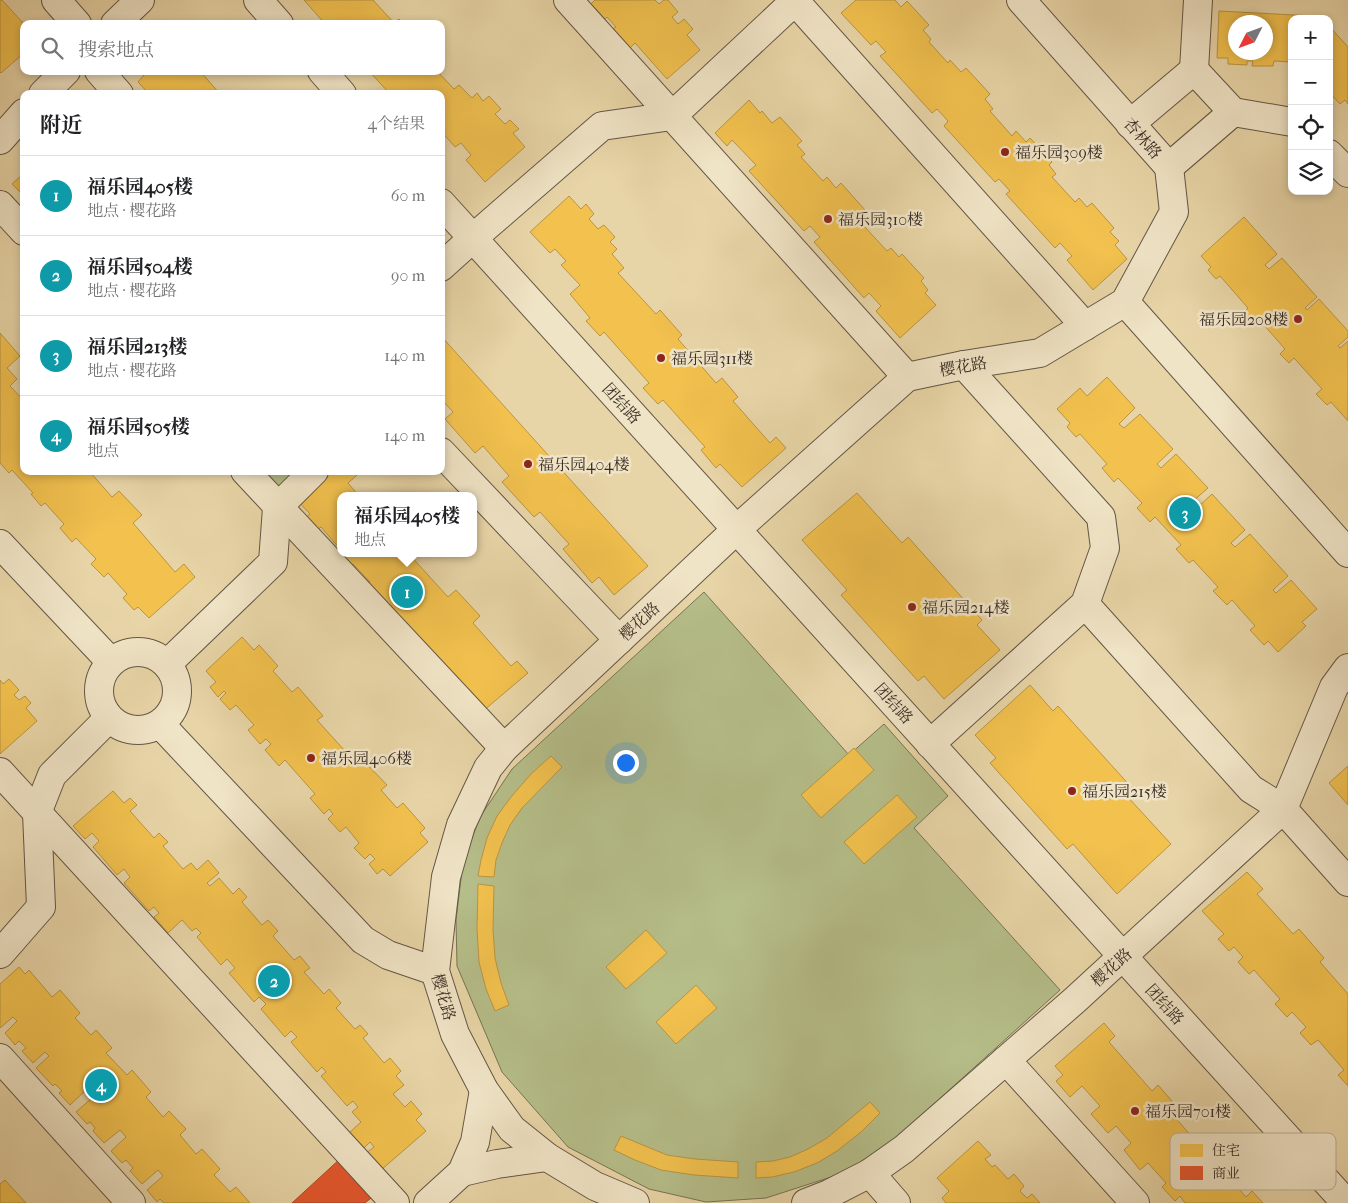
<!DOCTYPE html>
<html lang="zh">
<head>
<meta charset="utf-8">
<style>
  body { margin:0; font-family:"IM FELL French Canon","Noto Serif SC",serif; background:#f2f2f2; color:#202124 }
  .controls { position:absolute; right:15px; top:15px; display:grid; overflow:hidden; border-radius:10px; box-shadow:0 2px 8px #0003 }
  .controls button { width:45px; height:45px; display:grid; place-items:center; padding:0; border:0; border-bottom:1px solid #e0e0e0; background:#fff; color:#202124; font:25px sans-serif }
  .compass { position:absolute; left:1228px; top:15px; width:45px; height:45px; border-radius:50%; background:#fff; box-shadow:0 2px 8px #0003; rotate:228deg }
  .you { position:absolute; left:625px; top:762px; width:18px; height:18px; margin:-12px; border:4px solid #fff; border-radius:50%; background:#1a73e8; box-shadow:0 0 0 8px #1a73e833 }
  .badge { display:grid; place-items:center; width:32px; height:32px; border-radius:50%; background:#1a73e8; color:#fff; font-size:16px; font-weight:700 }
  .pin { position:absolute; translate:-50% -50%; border:2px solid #fff; box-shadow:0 1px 5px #0006 }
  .popup { position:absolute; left:337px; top:492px; width:140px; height:65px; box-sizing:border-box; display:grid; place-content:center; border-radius:10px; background:#fff; filter:drop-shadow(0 1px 4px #0005); font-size:16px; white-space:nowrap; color:#757577 }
  .popup b { font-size:19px; color:#202124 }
  .popup::after { content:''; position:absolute; left:50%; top:100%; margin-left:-10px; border:10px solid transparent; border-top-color:#fff }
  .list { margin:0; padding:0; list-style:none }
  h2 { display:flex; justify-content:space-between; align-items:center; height:65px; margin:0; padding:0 20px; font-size:21px }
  h2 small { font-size:16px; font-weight:400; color:#757577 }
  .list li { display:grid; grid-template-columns:32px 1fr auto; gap:15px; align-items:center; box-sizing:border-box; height:80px; padding:0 20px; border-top:1px solid #e0e0e0 }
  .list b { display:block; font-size:19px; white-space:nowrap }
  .list p { margin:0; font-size:16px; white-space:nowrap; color:#757577 }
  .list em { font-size:16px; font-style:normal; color:#757577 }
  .icon { flex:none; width:28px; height:28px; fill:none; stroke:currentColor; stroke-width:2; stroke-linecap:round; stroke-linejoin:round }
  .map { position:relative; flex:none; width:1348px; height:1203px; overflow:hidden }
  .search { position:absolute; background:#fff; box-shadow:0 2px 8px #0003; left:20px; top:20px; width:425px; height:55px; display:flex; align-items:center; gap:12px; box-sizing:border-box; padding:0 18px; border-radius:10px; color:#757577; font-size:19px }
  .panel { position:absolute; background:#fff; box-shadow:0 2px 8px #0003; left:20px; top:90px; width:425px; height:385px; border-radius:10px }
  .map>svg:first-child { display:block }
  .green { fill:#b5bd88; stroke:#767456 }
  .homes { fill:#f2c14e; stroke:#ba9442; fill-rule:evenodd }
  .shops { fill:#e4572e; stroke:#b04a2b }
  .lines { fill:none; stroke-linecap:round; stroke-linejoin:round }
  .minor-casing { stroke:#645646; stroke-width:30 }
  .minor { stroke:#f0e4c6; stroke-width:28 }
  .poi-dot { fill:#8f2418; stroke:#f0e4c6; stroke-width:2 }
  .labels { text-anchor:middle; stroke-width:5; stroke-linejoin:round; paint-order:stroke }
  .street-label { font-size:16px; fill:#382c25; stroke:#f0e4c6 }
  .poi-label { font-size:16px; fill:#382c25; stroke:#f0e4c6; text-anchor:start }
  .key { fill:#f0e4c6; stroke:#b9ad96; stroke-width:1 }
  .key-label { font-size:14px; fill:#382c25 }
</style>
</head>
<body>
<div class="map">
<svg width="1348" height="1203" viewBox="0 0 1348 1203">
  <rect width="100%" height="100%" fill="#e8d5a7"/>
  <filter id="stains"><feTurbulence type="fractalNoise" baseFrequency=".004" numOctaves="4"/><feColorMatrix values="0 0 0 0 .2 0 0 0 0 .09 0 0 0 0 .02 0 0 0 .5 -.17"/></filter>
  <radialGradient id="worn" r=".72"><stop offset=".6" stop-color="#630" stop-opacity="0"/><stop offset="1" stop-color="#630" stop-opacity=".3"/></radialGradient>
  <g class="green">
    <path d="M247,471H314L278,505Z"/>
    <path d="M704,592L849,755L884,724L948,796L914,828L1060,990L874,1158L831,1177L766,1198L706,1202L649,1189L568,1147L502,1072L457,966L456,920L463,862L480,817L512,769Z"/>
  </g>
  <g class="homes">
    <path d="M0,0H2L24,24V53L1,73L0,72Z"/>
    <path d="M304,0H373L394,23L399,19L403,24H325Z"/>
    <path d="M595,0H655L659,4L664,0H668L678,12L672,17L678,24L684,19L693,29L687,35L700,50L667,79L635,43L630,48L613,29L616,27L607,17L605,19L591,4Z"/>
    <path d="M856,0H895L901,7L907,1L929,25L923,30L931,39L929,42L948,63L950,60L961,72L966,68L990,94L985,99L993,109L990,111L1012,136L1016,131L1026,142L1030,138L1052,162L1049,165L1056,174L1052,177L1075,202L1079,198L1087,207L1092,203L1114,228L1110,232L1119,241L1115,245L1127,259L1093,290L1067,260L1072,256L1060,243L1055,248L1006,194L1010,191L999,179L995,182L944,126L948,121L937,109L932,113L880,56L886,52L876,41L871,45L841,13Z"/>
    <path d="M1219,11L1313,16L1320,19H1292V62L1274,61L1273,66H1252L1253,61H1247V65L1228,64V58H1217ZM1236,22H1266V52H1236Z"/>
    <path d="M1329,26L1348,47V104L1345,100L1340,104L1329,92V88L1331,86L1329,83Z"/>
    <path d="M141,71H200L220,94H149L138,82L144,75Z"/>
    <path d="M369,71H437L454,89L459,85L472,98L477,93L483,101L489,96L501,109L495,114L505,124L510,120L519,129L513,133L525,147L485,182L466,160L471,155L461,143L455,147L441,131V94H390Z"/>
    <path d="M749,100L760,113L762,111L772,123L780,117L802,141L797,145L805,154L801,157L823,181L827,177L836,188L841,183L865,210L860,215L866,222L863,225L887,251L891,248L899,257L902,254L924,278L921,281L928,290L925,293L936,305L900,338L876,311L881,306L869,293L864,298L814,242L820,237L810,226L804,231L749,171L756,165L732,140L727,146L715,133Z"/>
    <path d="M24,173V196L12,184Z"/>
    <path d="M569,196L581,209L586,204L594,214L589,219L598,229L604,225L615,237L610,242L617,249L612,254L624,268L618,273L656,314L660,310L682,335L678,339L716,383L722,378L738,397L733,401L770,443L776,437L786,448L742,487L720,464L716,468L701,450L705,447L663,400L658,404L643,388L649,383L604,332L600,336L586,321L590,318L570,294L580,285L561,265L566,261L555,249L550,253L530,232Z"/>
    <path d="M1244,217L1277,254L1265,265L1269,269L1282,258L1317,297L1305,308L1307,310L1319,299L1348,331V337L1338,346L1340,348L1348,341V421L1331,402L1327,405L1316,394L1322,389L1294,358L1289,363L1280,354L1285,349L1257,317L1253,322L1244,312L1248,308L1220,276L1216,279L1208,270L1211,267L1201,256Z"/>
    <path d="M0,333L20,356L7,368L17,379L10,386L24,401V471H89L112,497L119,491L142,515L133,523L175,572L184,564L195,577L149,618L138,607L134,610L123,598L127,594L108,573L104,577L91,564L96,559L76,538L72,542L60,528L64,524L45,503L41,506L31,494L33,493L12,470L9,473L0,463Z"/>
    <path d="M441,336L648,566L614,595L599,577L592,583L563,549L569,544L540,512L534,517L502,482L509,476L483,446L475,453L445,419L453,412L441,399Z"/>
    <path d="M1107,377L1135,408L1119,424L1124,428L1140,414L1173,449L1157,464L1161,468L1176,454L1208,488L1192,502L1198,507L1212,494L1245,530L1231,543L1235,547L1250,534L1288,576L1273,590L1276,593L1291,580L1317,609L1302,622L1306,626L1278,652L1268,641L1264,645L1250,630L1255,626L1232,600L1227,605L1213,591L1218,587L1193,560L1189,563L1176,549L1181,545L1155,517L1150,522L1137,508L1142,503L1118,478L1114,482L1102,468L1107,464L1080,434L1076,437L1067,427L1070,423L1057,409L1080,388L1087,396Z"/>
    <path d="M330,471H354L357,475L348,483L359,496H341V553H408L448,597L456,590L480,616L473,623L511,666L517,661L528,673L483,711L380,594L375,598L365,586L370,582L353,564L349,568L335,553L340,549L321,527L316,531L304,519L310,514L297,500Z"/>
    <path d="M857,493L902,543L908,537L982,620L977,625L1000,650L944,699L924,676L918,681L841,595L847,590L802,540Z"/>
    <path d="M242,637L254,650L259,645L278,666L273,671L292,692L298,687L323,716L317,720L354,761L359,756L387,785L381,790L397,808L403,803L425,828L420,833L428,842L390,876L383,869L377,874L369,864L375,859L370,854L365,859L354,848L359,843L346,827L340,832L328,819L333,814L329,809L324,814L310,798L315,794L285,760L279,766L265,750L271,744L266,739L260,744L248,730L254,725L236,705L230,710L220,699L226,693L224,691L218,697L210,687L216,682L206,671Z"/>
    <path d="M9,679L19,690L14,695L19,700L25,696L31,703L26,708L37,721L0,754V680L3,684Z"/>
    <path d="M1030,685L1053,711L1058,706L1132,788L1125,794L1171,844L1117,894L1073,844L1067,849L990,763L996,758L975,735Z"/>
    <path d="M854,748L874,770L821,818L801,795Z"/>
    <path d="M551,756L562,767L522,808L510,825L502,843L496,860L494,877L478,876L481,860L487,838L497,816L511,797L531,774Z"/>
    <path d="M1348,766V805L1329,783Z"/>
    <path d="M113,791L124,803L130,798L137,805L130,811L154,838L159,833L168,842L163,846L183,869L191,863L197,870L208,860L219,873L207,883L210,886L219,878L233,894L239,888L247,897L242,902L262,925L268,920L278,931L273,936L294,960L300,956L310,968L304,972L324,994L329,989L341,1003L336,1008L355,1029L360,1025L368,1034L363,1038L384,1063L390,1058L401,1071L396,1076L404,1085L393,1094L405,1107L411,1101L422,1114L416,1120L426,1131L381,1170L366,1153L374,1147L370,1142L363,1149L349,1133L361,1122L352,1112L358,1107L353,1101L347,1106L321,1076L326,1072L322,1067L317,1072L291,1042L297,1037L291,1031L285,1037L261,1009L266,1004L259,997L254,1002L229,973L235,968L227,959L221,965L197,937L201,933L196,928L192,931L182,920L168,933L154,917L159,913L154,907L149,911L124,883L130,877L124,869L117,875L93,847L99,841L92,833L85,839L73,826Z"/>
    <path d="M897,795L917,817L864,864L844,842Z"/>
    <path d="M1247,872L1263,889L1257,894L1293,934L1299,929L1324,958L1320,962L1348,994V1086L1338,1075L1344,1070L1318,1040L1311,1045L1300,1033L1306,1027L1292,1012L1287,1017L1275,1004L1280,999L1254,970L1249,974L1238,962L1243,957L1234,947L1229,951L1218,939L1224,934L1202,911Z"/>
    <path d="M478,884L494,886L493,929L495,958L501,983L509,1005L495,1011L486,989L479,962L477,929Z"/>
    <path d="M646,930L667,953L626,989L606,967Z"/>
    <path d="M19,967L25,974L29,970L52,997L60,990L80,1013L75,1018L91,1035L96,1030L112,1048L106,1053L127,1075L132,1070L151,1092L146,1097L163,1117L169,1111L186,1129L180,1135L196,1154L202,1149L220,1169L214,1175L230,1192L236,1187L250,1203H164L160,1199L157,1202L147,1190L163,1176L158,1170L142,1184L130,1171L133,1168L126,1160L122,1163L111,1151L126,1137L120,1130L104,1143L93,1131L95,1128L90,1122L87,1124L76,1112L92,1098L86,1090L70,1105L59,1093L62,1091L55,1084L53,1086L36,1068L49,1056L45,1052L33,1063L22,1051L26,1048L19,1041L15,1045L5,1033L17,1021L13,1017L0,1028V984Z"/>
    <path d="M696,985L717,1008L676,1044L656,1022Z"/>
    <path d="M1104,1023L1115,1036L1109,1042L1152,1091L1158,1085L1178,1108L1172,1114L1215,1163L1222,1157L1230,1167L1224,1172L1246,1197L1252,1191L1263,1203H1185L1180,1196L1175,1201L1162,1187L1166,1183L1148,1163L1140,1170L1124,1150L1131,1143L1116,1126L1108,1133L1091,1114L1100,1106L1082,1086L1070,1097L1056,1081L1063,1075L1055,1066Z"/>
    <path d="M870,1102L880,1113L861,1132L837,1151L817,1163L794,1172L772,1177L756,1178V1162L773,1161L790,1157L808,1149L827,1138Z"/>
    <path d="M621,1136L667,1155L695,1159L738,1162V1178L694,1175L661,1170L635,1160L614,1150Z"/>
    <path d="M978,1141L991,1155L985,1159L992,1167L995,1165L1008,1179L1014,1174L1024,1186L1020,1191L1027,1198L1032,1194L1040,1203H946L942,1198L949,1191L937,1178Z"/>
    <path d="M5,1180L26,1203H0V1184Z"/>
  </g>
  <path class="shops" d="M342,1157L376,1194L365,1203H292Z"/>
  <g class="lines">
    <g class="minor-casing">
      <g id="minor">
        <path d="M56,0L77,24"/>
        <path d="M258,0L279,24"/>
        <path d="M568,0L907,377"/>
        <path d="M794,0L1085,326"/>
        <path d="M1021,0L1169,167"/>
        <path d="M115,24L140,0"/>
        <path d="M1194,70L1198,0"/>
        <path d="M1194,70L1233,112"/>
        <path d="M99,71L119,94"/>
        <path d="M322,71L342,94"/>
        <path d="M43,94L66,71"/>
        <path d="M1130,124L1194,70"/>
        <path d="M0,140L24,113"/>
        <path d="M1329,154L1348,173"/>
        <path d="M1169,167L1233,112L1292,122"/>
        <path d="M441,203L1346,1203"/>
        <path d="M0,205L24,231"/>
        <path d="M441,267L473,238L602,126L672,116L796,0"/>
        <path d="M1125,302L1348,553"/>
        <path d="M441,452L619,640"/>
        <path d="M245,471L504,748"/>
        <path d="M0,544L111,662"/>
        <path d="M1085,604L1251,789L1283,809L1348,882"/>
        <circle cx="138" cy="691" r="39"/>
        <path d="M167,664L273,562L277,508L314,471"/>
        <path d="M160,724L363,940L388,955L435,971"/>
        <path d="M930,744L1085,604L1105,548L1101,517L964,365"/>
        <path d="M0,772L395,1203"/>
        <path d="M0,954L41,907L37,813L52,775L109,718"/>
        <path d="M0,1058L131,1203"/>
        <path d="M1006,1060L1135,1203"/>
        <path d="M462,1172L497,1164L547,1157"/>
        <path d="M870,1173L896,1203"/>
        <path d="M428,1203L462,1172L475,1142L484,1090"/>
        <path d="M635,1203L595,1186L547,1157L512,1129L484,1090L455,1034L435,971L446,877L461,825L488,768L504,748L737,529L907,377L964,365L1040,353L1125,302L1174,212L1169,167"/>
        <path d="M806,1203L829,1194L870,1173L904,1149L1075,1000L1283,809L1334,687L1348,668"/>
      </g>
    </g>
    <use href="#minor" class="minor"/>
  </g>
  <g class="poi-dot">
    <circle cx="1005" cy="152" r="5"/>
    <circle cx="828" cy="219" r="5"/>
    <circle cx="1298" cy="319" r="5"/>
    <circle cx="661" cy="358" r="5"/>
    <circle cx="528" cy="464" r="5"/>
    <circle cx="912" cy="607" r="5"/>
    <circle cx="311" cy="758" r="5"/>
    <circle cx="1072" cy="791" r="5"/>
    <circle cx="1135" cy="1111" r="5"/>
  </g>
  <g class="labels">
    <g class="street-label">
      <text transform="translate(1143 138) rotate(49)" y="6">杏林路</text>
      <text transform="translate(963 366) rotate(-10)" y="6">樱花路</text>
      <text transform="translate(622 403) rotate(48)" y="6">团结路</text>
      <text transform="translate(639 621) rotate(-43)" y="6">樱花路</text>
      <text transform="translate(894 703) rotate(48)" y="6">团结路</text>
      <text transform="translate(1111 967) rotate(-42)" y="6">樱花路</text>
      <text transform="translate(444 997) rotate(74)" y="6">樱花路</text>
      <text transform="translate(1165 1004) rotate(48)" y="6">团结路</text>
    </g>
    <g class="poi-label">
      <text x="1015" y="158">福乐园309楼</text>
      <text x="838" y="225">福乐园310楼</text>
      <text x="1288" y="325" text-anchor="end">福乐园208楼</text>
      <text x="671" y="364">福乐园311楼</text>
      <text x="538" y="470">福乐园404楼</text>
      <text x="922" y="613">福乐园214楼</text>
      <text x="321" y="764">福乐园406楼</text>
      <text x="1082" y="797">福乐园215楼</text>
      <text x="1145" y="1117">福乐园701楼</text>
    </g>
  </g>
  <rect x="1170" y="1133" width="166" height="57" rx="8" class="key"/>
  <rect x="1180" y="1144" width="23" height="13" fill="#f2c14e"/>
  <rect x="1180" y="1166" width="23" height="14" fill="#e4572e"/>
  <g class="key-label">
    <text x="1212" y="1155">住宅</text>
    <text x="1212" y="1178">商业</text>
  </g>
  <rect width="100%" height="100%" filter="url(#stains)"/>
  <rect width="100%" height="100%" fill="url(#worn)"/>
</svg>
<div class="controls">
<button>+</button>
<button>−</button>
<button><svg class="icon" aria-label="locate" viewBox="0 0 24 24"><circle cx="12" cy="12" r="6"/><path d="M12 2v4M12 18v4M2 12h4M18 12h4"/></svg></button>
<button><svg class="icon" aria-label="layers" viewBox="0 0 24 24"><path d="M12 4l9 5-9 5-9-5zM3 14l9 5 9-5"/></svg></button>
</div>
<svg class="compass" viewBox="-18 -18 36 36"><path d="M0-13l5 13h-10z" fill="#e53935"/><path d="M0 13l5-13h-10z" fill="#757577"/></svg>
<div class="you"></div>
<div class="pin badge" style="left:407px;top:592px;background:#0f9aa8">1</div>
<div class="popup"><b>福乐园405楼</b>地点</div>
<div class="pin badge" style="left:274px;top:981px;background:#0f9aa8">2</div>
<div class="pin badge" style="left:1185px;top:513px;background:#0f9aa8">3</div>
<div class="pin badge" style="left:101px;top:1085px;background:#0f9aa8">4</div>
<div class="search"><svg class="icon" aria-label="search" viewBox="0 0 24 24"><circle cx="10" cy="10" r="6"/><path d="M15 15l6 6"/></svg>搜索地点</div>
<section class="panel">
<h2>附近<small>4个结果</small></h2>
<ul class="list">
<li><span class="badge" style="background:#0f9aa8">1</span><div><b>福乐园405楼</b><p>地点 · 樱花路</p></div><em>60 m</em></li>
<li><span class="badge" style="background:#0f9aa8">2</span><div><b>福乐园504楼</b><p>地点 · 樱花路</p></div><em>90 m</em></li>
<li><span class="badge" style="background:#0f9aa8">3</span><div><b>福乐园213楼</b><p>地点 · 樱花路</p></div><em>140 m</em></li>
<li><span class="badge" style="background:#0f9aa8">4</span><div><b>福乐园505楼</b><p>地点</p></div><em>140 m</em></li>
</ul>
</section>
</div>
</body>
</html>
